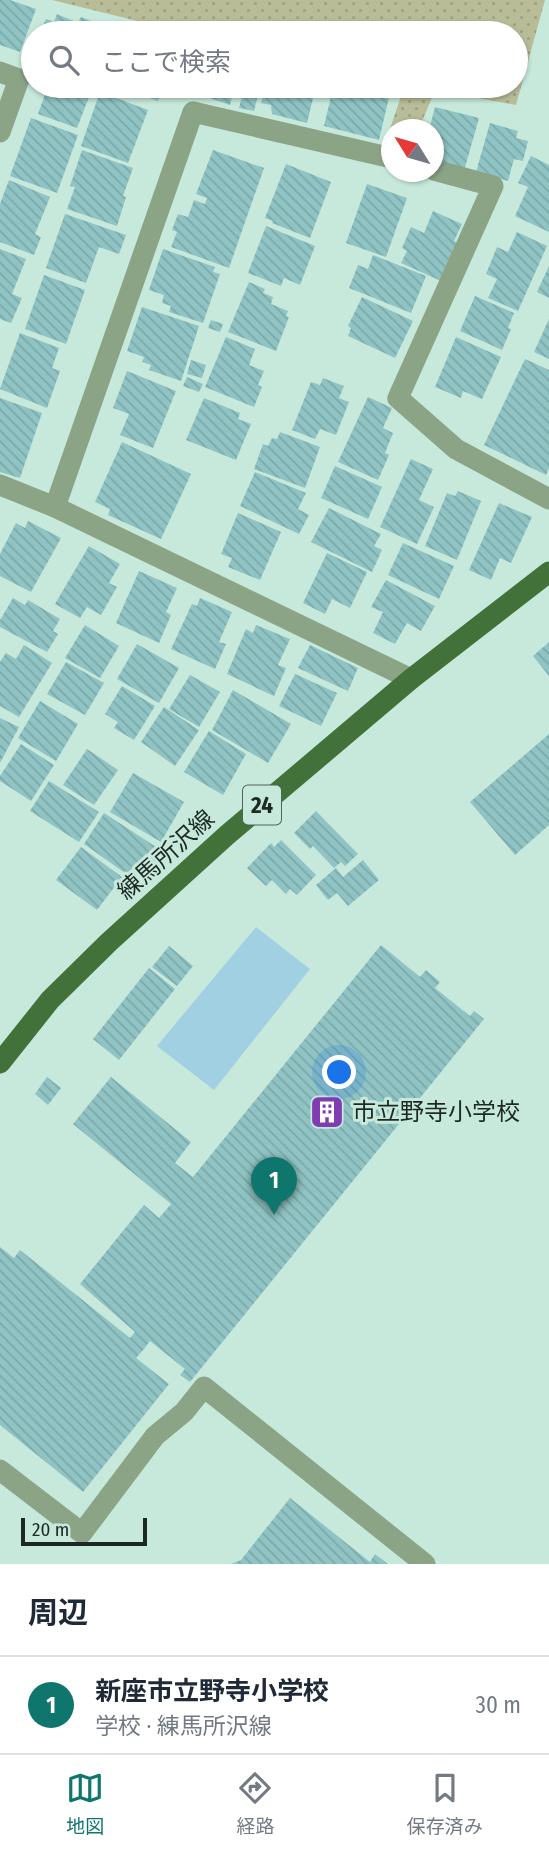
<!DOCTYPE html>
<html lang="ja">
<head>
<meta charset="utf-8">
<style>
  body { margin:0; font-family:"Fira Sans Condensed","Noto Sans JP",sans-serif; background:#f6f6f7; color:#1f2937 }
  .compass { position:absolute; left:381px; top:119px; width:63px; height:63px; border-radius:50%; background:#fff; box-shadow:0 2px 5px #0004; rotate:307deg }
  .scale { position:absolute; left:21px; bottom:18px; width:126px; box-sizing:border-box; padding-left:7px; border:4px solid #1c2924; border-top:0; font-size:19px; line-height:24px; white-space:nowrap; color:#1c2924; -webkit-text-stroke:5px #c7e9db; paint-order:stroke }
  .you { position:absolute; left:340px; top:1073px; width:24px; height:24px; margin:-18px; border:5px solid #fff; border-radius:50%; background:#1a73e8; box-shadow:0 0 0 10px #1a73e833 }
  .badge { display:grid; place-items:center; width:46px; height:46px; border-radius:50%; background:#0f766e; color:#fff; font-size:23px; font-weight:700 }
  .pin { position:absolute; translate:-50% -58px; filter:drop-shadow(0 2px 4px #0008) }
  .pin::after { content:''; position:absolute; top:37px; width:24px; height:21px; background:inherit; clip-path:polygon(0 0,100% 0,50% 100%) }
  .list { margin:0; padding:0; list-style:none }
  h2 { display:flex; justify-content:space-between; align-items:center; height:91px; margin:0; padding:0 28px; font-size:30px }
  h2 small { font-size:23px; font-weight:400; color:#747a83 }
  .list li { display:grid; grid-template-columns:46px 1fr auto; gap:21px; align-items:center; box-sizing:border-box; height:98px; padding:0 28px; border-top:2px solid #e0e1e3 }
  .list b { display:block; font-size:26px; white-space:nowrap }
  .list p { margin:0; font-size:23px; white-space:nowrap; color:#747a83 }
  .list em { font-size:23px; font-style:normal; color:#747a83 }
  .icon { flex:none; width:38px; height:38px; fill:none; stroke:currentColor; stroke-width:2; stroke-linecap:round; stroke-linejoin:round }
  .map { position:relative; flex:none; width:549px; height:1564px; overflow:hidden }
  .search { position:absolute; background:#fff; box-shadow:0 2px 5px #0004; left:21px; right:21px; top:21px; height:77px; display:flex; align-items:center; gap:18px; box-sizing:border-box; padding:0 24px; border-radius:38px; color:#747a83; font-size:26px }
  .sheet { height:189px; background:#fff }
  nav { display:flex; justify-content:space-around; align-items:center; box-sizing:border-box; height:98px; border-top:2px solid #e0e1e3; background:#fff; font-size:19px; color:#747a83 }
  nav a { display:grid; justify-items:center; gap:4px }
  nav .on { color:#0f766e }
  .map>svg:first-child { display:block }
  .park { fill:url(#park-dots) }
  .water { fill:#a1d0e2 }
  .building { fill:url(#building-back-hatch) }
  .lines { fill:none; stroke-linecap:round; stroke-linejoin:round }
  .minor { stroke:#8ba486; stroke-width:21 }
  .major { stroke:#42713a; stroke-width:21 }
  .labels { text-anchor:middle; stroke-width:6; stroke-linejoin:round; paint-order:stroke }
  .shield { fill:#c7e9db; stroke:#4f635b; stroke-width:2 }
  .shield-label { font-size:23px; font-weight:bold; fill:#1c2924 }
  .street-label { font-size:24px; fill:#1c2924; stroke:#c7e9db }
  .poi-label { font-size:24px; fill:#1c2924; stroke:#c7e9db; text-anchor:start }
</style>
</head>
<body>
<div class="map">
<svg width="549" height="1564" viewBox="0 0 549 1564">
  <defs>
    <pattern id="park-dots" width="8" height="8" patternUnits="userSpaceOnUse" patternTransform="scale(1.75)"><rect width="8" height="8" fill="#b8bd98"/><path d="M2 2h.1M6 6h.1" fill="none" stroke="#9ea283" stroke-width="1.8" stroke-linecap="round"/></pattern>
    <pattern id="building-back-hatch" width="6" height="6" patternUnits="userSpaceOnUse" patternTransform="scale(1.75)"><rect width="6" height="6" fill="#90c4c4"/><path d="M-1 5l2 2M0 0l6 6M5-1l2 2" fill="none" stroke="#7ca8a8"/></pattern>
  </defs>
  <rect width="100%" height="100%" fill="#c7e9db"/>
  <path class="park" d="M52,0H545L516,105L435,90L419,129L392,130L391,135H388L404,87L399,86H516V33H186Z"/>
  <path class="water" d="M256,927L310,969L214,1090L157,1046Z"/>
  <g class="building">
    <path d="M0,0H10L36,9L20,52L0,45Z"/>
    <path d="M57,14L78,23L81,17L114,30L112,33H40L46,19L54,22Z"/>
    <path d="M132,25L153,33H129Z"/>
    <path d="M48,86H87L83,95L89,97L77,128L38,114Z"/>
    <path d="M117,86H163L158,101Z"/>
    <path d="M185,86H235L230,105L184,89Z"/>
    <path d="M245,86L260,87L254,111L239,108Z"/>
    <path d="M266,86H316L307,123L272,114L271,105L261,103Z"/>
    <path d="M339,86H376L391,89L379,140L324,126L332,92L338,93Z"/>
    <path d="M100,92L148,110L128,163L81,146Z"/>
    <path d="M435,107L479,118L464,171L434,162V130H429Z"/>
    <path d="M31,118L78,135L57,193L10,176Z"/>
    <path d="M490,123L518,131L516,138L528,141L523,161L514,159L508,181L476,172Z"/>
    <path d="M82,150L133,168L123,196L126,197L117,226L67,209L75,187L70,186Z"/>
    <path d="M213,150L264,168L229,268L171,247L177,232L172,230L178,214L188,217L194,200L205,204L207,198L196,194Z"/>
    <path d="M531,156L549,165V232L515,216L528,187L518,183Z"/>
    <path d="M286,164L331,182L310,238L272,223L273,221L265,218Z"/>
    <path d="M9,180L50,197L35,234L41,237L34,255L0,242V204Z"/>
    <path d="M367,184L407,198L386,257L346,243Z"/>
    <path d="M433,211L462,224L454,241L458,243L441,281L401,263L407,251L402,248L411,227L424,233Z"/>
    <path d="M65,214L126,235L119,254L99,247L86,283L46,268Z"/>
    <path d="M266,226L315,246L300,285L284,278L281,286L248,273Z"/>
    <path d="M517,232L547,246L518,311L488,298L497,279L486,274L497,247L508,252Z"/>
    <path d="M0,249L26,259L12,294L22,298L11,323L0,319Z"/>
    <path d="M163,249L215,267L213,272L220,274L203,323L169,312L171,306L162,303L164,295L149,290Z"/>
    <path d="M373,255L426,276L411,313L349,288L358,265L368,269Z"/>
    <path d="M549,266V298L537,292Z"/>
    <path d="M44,275L85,290L66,344L25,329Z"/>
    <path d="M249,282L265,289L263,293L273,297L271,304L288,311L286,316L289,317L276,351L228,332Z"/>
    <path d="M475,296L514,313L508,328L511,329L502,350L460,331Z"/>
    <path d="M362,297L413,321L395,358L348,336L351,328L348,326Z"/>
    <path d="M142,307L199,326L181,381L149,370L151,365L142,362L144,357L127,351Z"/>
    <path d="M549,319V359L534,352Z"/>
    <path d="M211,320L223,324L220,332L208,328Z"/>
    <path d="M20,333L59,348L52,368L60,371L47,408L0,389Z"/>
    <path d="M226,337L255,349L249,365L264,371L258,385L262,387L254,407L205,387Z"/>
    <path d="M456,337L501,357L482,399L463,391L461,398L435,387Z"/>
    <path d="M525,359L549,370V468L546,475L484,445Z"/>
    <path d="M191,360L206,365L202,378L187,374Z"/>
    <path d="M127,371L176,391L153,448L120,435L129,414L113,408Z"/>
    <path d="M187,377L203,384L199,392L183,386Z"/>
    <path d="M323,378L344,386L339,398L349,402L336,435L320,429L315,439L292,430L311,382L320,385Z"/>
    <path d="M368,397L392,408L383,428L393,433L385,453L389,455L378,480L338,462Z"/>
    <path d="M0,398L42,413L20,478L0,472Z"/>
    <path d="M204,398L240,413L238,419L251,424L236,460L186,440Z"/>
    <path d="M280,432L320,447L305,488L254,469L263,444L268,446L272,438L277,439Z"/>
    <path d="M122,442L191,474L161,539L108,515L110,509L95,502Z"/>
    <path d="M411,459L433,469L419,500L434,507L417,544L380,527Z"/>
    <path d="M335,466L382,487L368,519L321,498Z"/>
    <path d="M255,472L306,493L298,509L309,515L299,534L240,506Z"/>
    <path d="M458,491L481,501L457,560L425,546L447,493L455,496Z"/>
    <path d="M499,503L532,517L511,563L500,558L491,580L469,570Z"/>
    <path d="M329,508L381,534L374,546L382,550L372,572L311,542Z"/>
    <path d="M238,513L281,532L260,580L228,567L232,558L221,554Z"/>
    <path d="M28,521L61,538L31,592L0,576V554L16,523L25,528Z"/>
    <path d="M403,543L454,566L439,599L388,575Z"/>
    <path d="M89,546L120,564L109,583L117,587L101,615L87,607L80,618L55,604Z"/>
    <path d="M327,553L367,572L350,608L332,599L325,614L303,603Z"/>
    <path d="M139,571L177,588L166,612L171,615L159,643L116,623Z"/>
    <path d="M386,580L435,606L421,631L407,623L395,644L373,633L383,612L371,607Z"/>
    <path d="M13,598L25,605L28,600L60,619L53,631L58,634L47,652L0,627V620Z"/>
    <path d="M200,598L232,612L219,642L226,644L215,669L171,649L192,604L197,606Z"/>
    <path d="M85,625L119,646L100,678L65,658Z"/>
    <path d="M256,625L290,639L278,665L286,668L274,696L227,674L246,629L253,633Z"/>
    <path d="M549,642V676L533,656Z"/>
    <path d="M137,644L179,668L159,703L117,679Z"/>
    <path d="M24,645L52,663L19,717L0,706V662L6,653L16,659Z"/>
    <path d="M310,645L358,668L348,691L298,668Z"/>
    <path d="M66,662L104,683L85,715L47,694Z"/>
    <path d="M295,674L337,693L321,726L279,706Z"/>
    <path d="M190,675L220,692L199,727L169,709Z"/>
    <path d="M122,686L155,706L134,740L114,728L118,722L105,714Z"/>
    <path d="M233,690L291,724L268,763L212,730Z"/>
    <path d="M40,701L78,724L56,761L18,738Z"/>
    <path d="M164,707L199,730L175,766L141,742Z"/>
    <path d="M0,718L19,727L0,763Z"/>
    <path d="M209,731L246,754L223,795L184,772Z"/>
    <path d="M549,734V825L515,855L470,802Z"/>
    <path d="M21,744L54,765L31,801L0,781V776Z"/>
    <path d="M87,749L118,770L94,805L63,785Z"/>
    <path d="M133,773L184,802L161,842L110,812Z"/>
    <path d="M49,781L99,812L79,842L30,811Z"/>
    <path d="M316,811L358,854L345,866L341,862L334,868L313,846L310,849L294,833Z"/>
    <path d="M104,813L170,856L139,888L123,878L125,873L84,844Z"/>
    <path d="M281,840L316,875L297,895L290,889L286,894L272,880L266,886L247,868L271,843L274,847Z"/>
    <path d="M81,847L122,877L97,910L56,880Z"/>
    <path d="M363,860L379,880L348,906L337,893L328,900L316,885L336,868L343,877Z"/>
    <path d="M381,945L420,977L426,970L440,982L435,988L470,1016L474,1011L484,1019L190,1382L180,1375L185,1369L150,1341L144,1349L136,1358L169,1384L83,1492L0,1425V1247L14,1258L20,1250L130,1338L135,1332L80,1284L144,1205L159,1218L171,1204L73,1124L111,1077L191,1142L175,1163L193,1177Z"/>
    <path d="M169,946L193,966L177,986L152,967Z"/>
    <path d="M149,968L175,989L119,1060L93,1039Z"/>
    <path d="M47,1077L61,1088L48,1105L35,1094Z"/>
    <path d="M290,1498L370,1562L375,1554L388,1564H231L241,1560Z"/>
  </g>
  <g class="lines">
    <g class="minor">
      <path d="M0,72L19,79L0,132"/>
      <path d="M434,170L493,186L398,398L456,449L549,499"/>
      <path d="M0,485L55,507L411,679"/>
      <path d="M55,507L193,112L392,158"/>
      <path d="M0,1470L82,1533L155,1436L184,1412L204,1387L425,1564"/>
    </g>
    <path class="major" d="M0,1063L50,1000L109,942L227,835L411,679L549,572"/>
  </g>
  <defs>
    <g id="building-square" transform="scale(1.75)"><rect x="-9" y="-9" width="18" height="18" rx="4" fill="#7f3db1" stroke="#c7e9db"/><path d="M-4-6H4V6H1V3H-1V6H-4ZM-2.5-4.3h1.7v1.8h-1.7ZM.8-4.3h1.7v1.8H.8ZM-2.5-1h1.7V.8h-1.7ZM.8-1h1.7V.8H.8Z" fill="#fff"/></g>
  </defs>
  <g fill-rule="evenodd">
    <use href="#building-square" x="327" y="1112"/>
  </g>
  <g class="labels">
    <rect class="shield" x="243" y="785.5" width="38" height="39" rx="5"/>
    <g class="shield-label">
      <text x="262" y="813">24</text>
    </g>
    <g class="street-label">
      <text transform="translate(166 855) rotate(-42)" y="8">練馬所沢線</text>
    </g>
    <g class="poi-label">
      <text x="352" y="1120">市立野寺小学校</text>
    </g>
  </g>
</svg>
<svg class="compass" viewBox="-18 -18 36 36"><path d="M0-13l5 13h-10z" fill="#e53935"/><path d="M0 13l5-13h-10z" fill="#747a83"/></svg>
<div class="scale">20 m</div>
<div class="you"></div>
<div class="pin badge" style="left:274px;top:1215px">1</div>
<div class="search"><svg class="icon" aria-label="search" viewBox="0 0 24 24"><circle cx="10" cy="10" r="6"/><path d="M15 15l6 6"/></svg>ここで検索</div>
</div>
<section class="sheet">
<h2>周辺<small></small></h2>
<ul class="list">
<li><span class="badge">1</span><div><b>新座市立野寺小学校</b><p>学校 · 練馬所沢線</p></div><em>30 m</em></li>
</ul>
</section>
<nav>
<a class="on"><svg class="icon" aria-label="map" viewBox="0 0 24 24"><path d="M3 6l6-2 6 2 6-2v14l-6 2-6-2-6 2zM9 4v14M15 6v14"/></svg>地図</a>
<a><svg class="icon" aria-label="directions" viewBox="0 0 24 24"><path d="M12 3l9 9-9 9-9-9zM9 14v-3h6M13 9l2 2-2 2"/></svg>経路</a>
<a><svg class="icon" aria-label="saved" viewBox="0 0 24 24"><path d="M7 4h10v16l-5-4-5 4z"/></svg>保存済み</a>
</nav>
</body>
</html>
